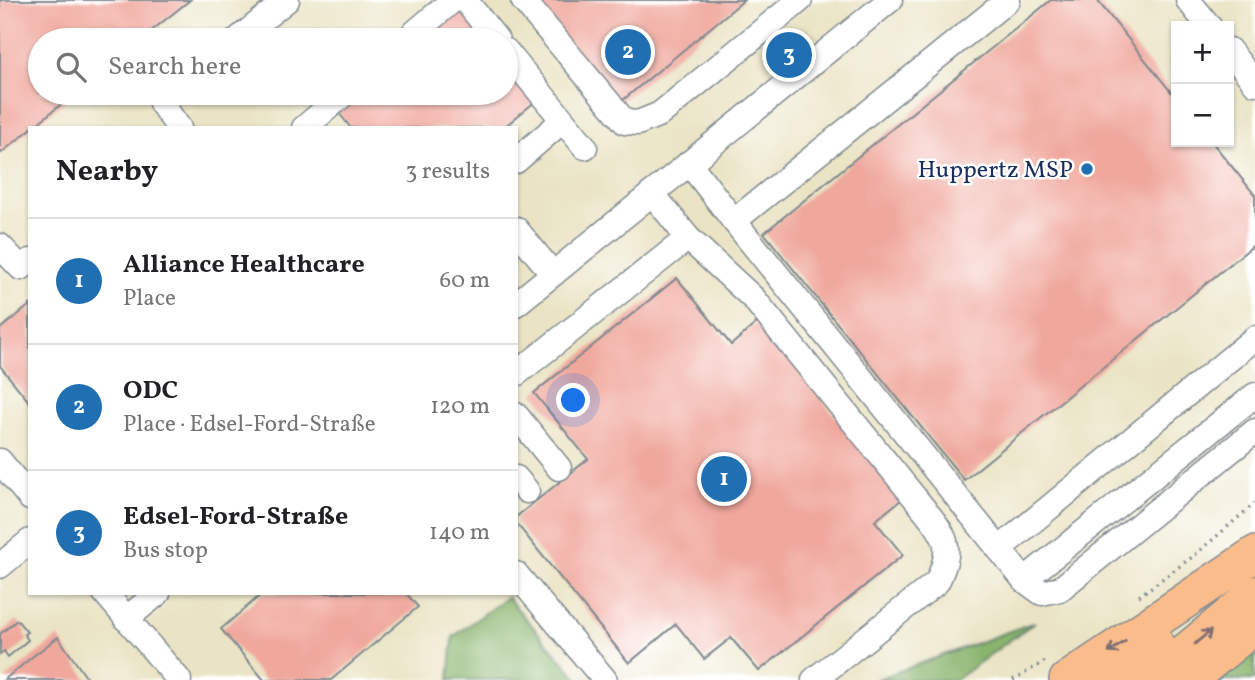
<!DOCTYPE html>
<html lang="en">
<head>
<meta charset="utf-8">
<style>
  body { margin:0; font-family:Vollkorn,serif; background:#f6f6f6; color:#202124 }
  .controls { position:absolute; right:21px; top:21px; display:grid; overflow:hidden; border-radius:0px; box-shadow:0 2px 5px #0004 }
  .controls button { width:63px; height:63px; display:grid; place-items:center; padding:0; border:0; border-bottom:2px solid #e0e0e0; background:#fff; color:#202124; font:35px sans-serif }
  .you { position:absolute; left:574px; top:401px; width:24px; height:24px; margin:-18px; border:5px solid #fff; border-radius:50%; background:#1a73e8; box-shadow:0 0 0 10px #1a73e833 }
  .badge { display:grid; place-items:center; width:46px; height:46px; border-radius:50%; background:#1f6fb2; color:#fff; font-size:23px; font-weight:700 }
  .pin { position:absolute; translate:-50% -50%; border:4px solid #fff; box-shadow:0 2px 7px #0006 }
  .list { margin:0; padding:0; list-style:none }
  h2 { display:flex; justify-content:space-between; align-items:center; height:91px; margin:0; padding:0 28px; font-size:30px }
  h2 small { font-size:23px; font-weight:400; color:#757577 }
  .list li { display:grid; grid-template-columns:46px 1fr auto; gap:21px; align-items:center; box-sizing:border-box; height:126px; padding:0 28px; border-top:2px solid #e0e0e0 }
  .list b { display:block; font-size:26px; white-space:nowrap }
  .list p { margin:0; font-size:23px; white-space:nowrap; color:#757577 }
  .list em { font-size:23px; font-style:normal; color:#757577 }
  .icon { flex:none; width:38px; height:38px; fill:none; stroke:currentColor; stroke-width:2; stroke-linecap:round; stroke-linejoin:round }
  .map { position:relative; flex:none; width:1255px; height:680px; overflow:hidden }
  .search { position:absolute; background:#fff; box-shadow:0 2px 5px #0004; left:28px; top:28px; width:490px; height:77px; display:flex; align-items:center; gap:18px; box-sizing:border-box; padding:0 24px; border-radius:38px; color:#757577; font-size:26px }
  .panel { position:absolute; background:#fff; box-shadow:0 2px 5px #0004; left:28px; top:126px; width:490px; height:469px; border-radius:0px }
  .map>svg:first-child { display:block }
  .forest { fill:#88b46c; stroke:#527265; stroke-width:2 }
  .building { fill:#f0a79c }
  .lines { fill:none; stroke-linecap:round; stroke-linejoin:round }
  .minor-casing { stroke:#828a91; stroke-width:27 }
  .highway-casing { stroke:#828a91; stroke-width:38 }
  .path { stroke:#828a91; stroke-width:3.5; stroke-dasharray:2 5; stroke-linecap:butt }
  .minor { stroke:#fff; stroke-width:24 }
  .highway { stroke:#fabc8b; stroke-width:35 }
  .oneway { stroke:#7f6e72 }
  .poi-dot { fill:#1f6fb2; stroke:#fff; stroke-width:2.5 }
  .labels { text-anchor:middle; stroke-width:5; stroke-linejoin:round; paint-order:stroke }
  .poi-label { font-size:24px; fill:#1b2f5e; stroke:#fff; text-anchor:end }
</style>
</head>
<body>
<div class="map">
<svg width="1255" height="680" viewBox="0 0 1255 680">
  <rect width="100%" height="100%" fill="#fff"/>
  <filter id="ink" filterUnits="userSpaceOnUse"><feTurbulence type="fractalNoise" baseFrequency=".0143" numOctaves="2"/><feDisplacementMap in="SourceGraphic" scale="14" xChannelSelector="R" yChannelSelector="G"/><feConvolveMatrix kernelMatrix="1 2 1 2 8 2 1 2 1" color-interpolation-filters="sRGB"/></filter>
  <filter id="wash" filterUnits="userSpaceOnUse"><feTurbulence type="fractalNoise" baseFrequency=".00686" numOctaves="4" result="noise"/><feDisplacementMap in="SourceGraphic" scale="28" xChannelSelector="R" yChannelSelector="G"/><feGaussianBlur stdDeviation="1.57" result="paint"/><feColorMatrix in="noise" values="0 0 0 0 0 0 0 0 0 0 0 0 0 0 0 0 0 1.4 0 .05"/><feComposite in="paint" operator="in"/></filter>
  <g filter="url(#wash)">
    <rect width="100%" height="100%" fill="#eae4c4"/>
    <g class="forest">
      <path d="M507,597L579,680H449L453,637Z"/>
      <path d="M1035,622L955,680H875Z"/>
      <path d="M1255,639V680H1208Z"/>
    </g>
    <g id="blocks">
      <g class="building">
        <path d="M0,0H190L140,40H40V93H75L0,154Z"/>
        <path d="M532,0H744L618,104Z"/>
        <path d="M1051,0H1097L1176,98V142H1212L1255,195V244L964,480L764,233Z"/>
        <path d="M461,7L488,40H420Z"/>
        <path d="M506,62L537,100L503,128H351L335,108L354,93H506Z"/>
        <path d="M677,278L731,345L759,321L902,499L875,521L903,555L759,671L731,638L704,659L676,624L629,663L516,523V517L588,459L534,393Z"/>
        <path d="M30,305V403L0,366V329Z"/>
        <path d="M263,593H406L418,607L331,680H264L221,629Z"/>
        <path d="M17,620L27,632L24,634L28,640L8,657L4,651L0,654V634Z"/>
        <path d="M58,637L88,680H4L32,657Z"/>
      </g>
    </g>
  </g>
  <g filter="url(#ink)">
    <use href="#blocks" fill-opacity="0" stroke="#828a91" stroke-width="2"/>
    <g class="lines">
      <g class="minor-casing">
        <g id="minor">
          <path d="M465,0L497,40"/>
          <path d="M523,0L625,122L638,123L660,114L800,0"/>
          <path d="M1188,0L1209,26"/>
          <path d="M237,40L287,0"/>
          <path d="M406,40L453,0"/>
          <path d="M1229,50L1255,83"/>
          <path d="M506,51L585,147"/>
          <path d="M173,93L161,103L179,128"/>
          <path d="M304,128L345,93"/>
          <path d="M516,161L561,122"/>
          <path d="M689,163L734,221L1008,0"/>
          <path d="M652,193L688,238L754,299L928,514C949,540 952,550 937,582L814,680"/>
          <path d="M734,221L1024,580L1042,593L1060,589L1255,431"/>
          <path d="M516,229L553,274"/>
          <path d="M0,246L21,268L30,261"/>
          <path d="M516,304L890,0"/>
          <path d="M516,374L688,238"/>
          <path d="M516,415L559,468"/>
          <path d="M0,461L30,498"/>
          <path d="M516,478L527,491"/>
          <path d="M999,549L1255,338"/>
          <path d="M0,566L30,541"/>
          <path d="M516,574L605,680"/>
          <path d="M1024,580L1255,395"/>
          <path d="M105,593L179,680"/>
          <path d="M126,619L158,593"/>
        </g>
      </g>
      <g class="highway-casing">
        <g id="highway">
          <path d="M1067,680L1255,554"/>
          <path d="M1112,680L1158,646"/>
          <path d="M1151,680L1255,594"/>
          <path d="M1189,680L1255,626"/>
        </g>
      </g>
      <g class="path">
        <path d="M1139,596L1195,555L1255,503"/>
        <path d="M1013,680L1047,660"/>
      </g>
      <use href="#minor" class="minor"/>
      <use href="#highway" class="highway"/>
    </g>
    <defs><path id="oneway-shaft" d="M-6 0H5M1.5-3L5.5 0L1.5 3" fill="none" stroke-width="1.6" stroke-linecap="round" stroke-linejoin="round" transform="scale(1.75)"/></defs>
    <g class="oneway">
      <use href="#oneway-shaft" transform="translate(1203 637) rotate(-40)"/>
      <use href="#oneway-shaft" transform="translate(1117 647) rotate(146)"/>
    </g>
  </g>
  <circle class="poi-dot" cx="1087" cy="169" r="7"/>
  <g class="labels">
    <g class="poi-label">
      <text x="1073" y="177">Huppertz MSP</text>
    </g>
  </g>
</svg>
<div class="controls">
<button>+</button>
<button>−</button>
</div>
<div class="you"></div>
<div class="pin badge" style="left:724px;top:479px">1</div>
<div class="pin badge" style="left:628px;top:52px">2</div>
<div class="pin badge" style="left:789px;top:55px">3</div>
<div class="search"><svg class="icon" aria-label="search" viewBox="0 0 24 24"><circle cx="10" cy="10" r="6"/><path d="M15 15l6 6"/></svg>Search here</div>
<section class="panel">
<h2>Nearby<small>3 results</small></h2>
<ul class="list">
<li><span class="badge">1</span><div><b>Alliance Healthcare</b><p>Place</p></div><em>60 m</em></li>
<li><span class="badge">2</span><div><b>ODC</b><p>Place · Edsel-Ford-Straße</p></div><em>120 m</em></li>
<li><span class="badge">3</span><div><b>Edsel-Ford-Straße</b><p>Bus stop</p></div><em>140 m</em></li>
</ul>
</section>
</div>
</body>
</html>
